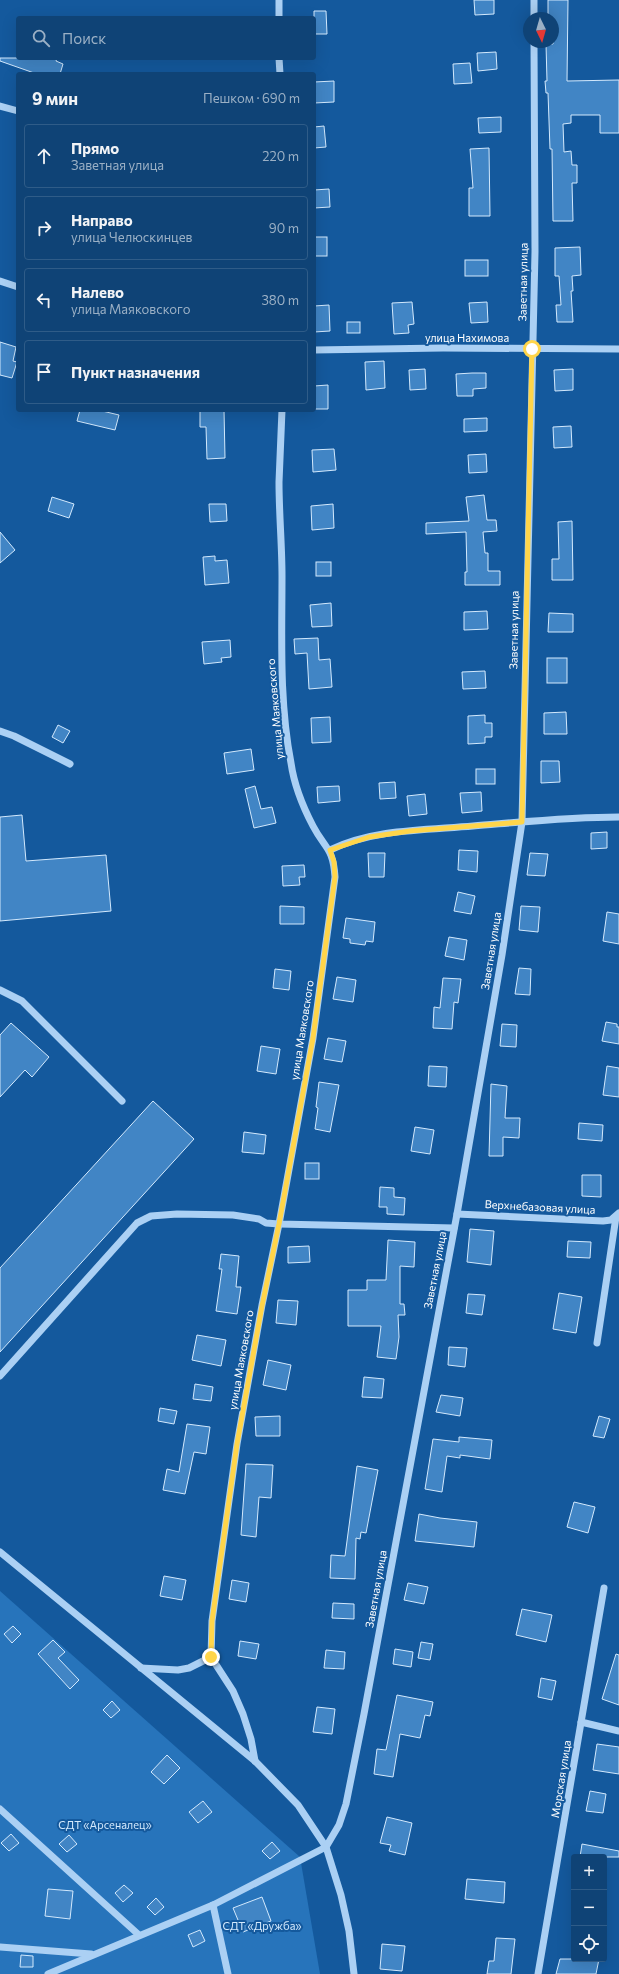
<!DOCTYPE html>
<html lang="ru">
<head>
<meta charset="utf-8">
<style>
  body { margin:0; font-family:Commissioner,sans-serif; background:#184a7b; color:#f1f3f6 }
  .controls { position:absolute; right:12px; bottom:12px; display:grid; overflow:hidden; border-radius:4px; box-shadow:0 4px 16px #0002 }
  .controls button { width:36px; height:36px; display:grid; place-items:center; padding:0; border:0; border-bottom:1px solid #2f5c88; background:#0f4376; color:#f1f3f6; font:20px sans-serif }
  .compass { position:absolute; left:523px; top:12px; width:36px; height:36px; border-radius:50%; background:#0f4376; box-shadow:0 4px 16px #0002; rotate:175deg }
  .stop { position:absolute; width:12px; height:12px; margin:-9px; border:3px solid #ffd54a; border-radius:50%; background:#fff }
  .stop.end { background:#ffd54a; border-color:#fff; box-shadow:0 1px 4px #0008 }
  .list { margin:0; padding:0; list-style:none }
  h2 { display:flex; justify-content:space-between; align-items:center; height:52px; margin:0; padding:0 16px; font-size:17px }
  h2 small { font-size:13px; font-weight:400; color:#9bb0c5 }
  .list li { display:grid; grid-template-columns:26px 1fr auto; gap:12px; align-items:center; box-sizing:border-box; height:64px; margin:0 8px 8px; padding:0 8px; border:1px solid #2f5c88; border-radius:4px }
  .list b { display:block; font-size:15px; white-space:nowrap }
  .list p { margin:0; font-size:13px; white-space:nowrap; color:#9bb0c5 }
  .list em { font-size:13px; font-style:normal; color:#9bb0c5 }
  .icon { flex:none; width:22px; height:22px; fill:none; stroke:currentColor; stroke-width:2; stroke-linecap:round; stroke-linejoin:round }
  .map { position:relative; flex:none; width:619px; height:1974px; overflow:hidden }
  .search { position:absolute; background:#0f4376; box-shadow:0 4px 16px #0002; left:16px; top:16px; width:300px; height:44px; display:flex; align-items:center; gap:10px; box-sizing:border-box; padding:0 14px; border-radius:4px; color:#9bb0c5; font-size:15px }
  .panel { position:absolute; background:#0f4376; box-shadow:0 4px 16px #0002; left:16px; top:72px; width:300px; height:340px; border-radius:4px }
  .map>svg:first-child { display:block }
  .green { fill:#2774bb }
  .building { fill:#4185c5; stroke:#d3e9fd }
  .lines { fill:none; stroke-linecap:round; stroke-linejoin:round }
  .minor { stroke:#abd0f4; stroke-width:7 }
  .route { stroke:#ffd54a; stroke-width:5 }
  .labels { text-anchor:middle; stroke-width:4; stroke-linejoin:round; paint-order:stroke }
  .street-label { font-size:11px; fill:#fff; stroke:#14599d }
  .park-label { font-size:11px; fill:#d3e9fd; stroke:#14599d }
</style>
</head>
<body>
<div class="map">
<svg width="619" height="1974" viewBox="0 0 619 1974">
  <rect width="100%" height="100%" fill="#14599d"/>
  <path class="green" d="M0,1591L300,1857L320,1974H0Z"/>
  <g class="building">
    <path d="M474,0H494V14L475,15Z"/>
    <path d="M548,0H568L567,81L619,80V133H600V115H571V123L563,124L564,152L571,151L572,165H577V183H572L573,221H553L552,149H550L548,93H546L545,81H547L546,44H553V18H548Z"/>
    <path d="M314,11H326L327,34H314Z"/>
    <path d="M496,52L497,69L478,71L477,53Z"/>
    <path d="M0,58H57L56,61L63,64L60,74H37L0,61Z"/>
    <path d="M470,63L472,83L454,84L453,64Z"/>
    <path d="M334,81V102L314,103V82Z"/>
    <path d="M501,117V132L479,133L478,118Z"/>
    <path d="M324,126L326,147L314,148V127Z"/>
    <path d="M489,148L490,216H469V188H473L470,149Z"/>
    <path d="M329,189L330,207L314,208V190Z"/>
    <rect x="314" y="237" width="13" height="19"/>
    <path d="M580,247L581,275L572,276L573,291H571L573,322H557L556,305H561L559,276H555V248Z"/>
    <rect x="465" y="260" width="23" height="16"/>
    <path d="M412,302L414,324L408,325L409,333L394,334L392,303Z"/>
    <path d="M487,302L488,322L471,323L469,303Z"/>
    <path d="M329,305L330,331L314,332V306Z"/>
    <rect x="347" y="322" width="13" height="11"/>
    <path d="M0,342L16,347L13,361L17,362L12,378L0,375Z"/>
    <path d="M384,361L385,388L366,390L365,362Z"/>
    <path d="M425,369L426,389L410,390L409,370Z"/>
    <path d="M573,369V390L555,391L554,370Z"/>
    <path d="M472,373H486V388L473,389V396H457L456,374Z"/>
    <path d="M328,385V409H314V386Z"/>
    <path d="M80,410H98L119,415L115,430L77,421Z"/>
    <path d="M200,410H224L225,458L207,459L206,427H200Z"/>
    <path d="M487,418V431L464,432V419Z"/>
    <path d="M571,426L572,447L554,448L553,427Z"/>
    <path d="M334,449L336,470L313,472L312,450Z"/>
    <path d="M486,454L487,472L469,473L468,455Z"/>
    <path d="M484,495L487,520H496L497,531L483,532L485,553H488V571H500V585H465V572H467L466,532L426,534V523L469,521L466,497Z"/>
    <path d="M52,497L74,504L69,518L48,511Z"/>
    <path d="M209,504H226L227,521L210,522Z"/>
    <path d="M333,504L334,528L312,530L311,506Z"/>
    <path d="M572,521L573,580H552V559H559L558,522Z"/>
    <path d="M0,532L15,550L0,563Z"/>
    <path d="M215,556V561L227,560L229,583L205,585L203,557Z"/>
    <rect x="316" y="562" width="15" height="14"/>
    <path d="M331,603L332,626L312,627L310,605Z"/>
    <path d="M487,611L488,629L464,630V612Z"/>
    <path d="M549,613L573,614V632H548Z"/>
    <path d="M318,638L319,660L330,659L332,687L309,689L307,653L295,654L294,639Z"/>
    <path d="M230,640L231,657L221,658L222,662L204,664L202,642Z"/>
    <rect x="547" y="658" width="20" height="25"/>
    <path d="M485,671L486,688L463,689L462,672Z"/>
    <path d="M566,712L567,734H544V713Z"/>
    <path d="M485,715V723H492V737H485V743L468,744V716Z"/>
    <path d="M330,717L331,742L312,743L311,718Z"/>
    <path d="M58,725L70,731L63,743L52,737Z"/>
    <path d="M251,749L254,770L227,774L224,753Z"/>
    <path d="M541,761H559L560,782L541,783Z"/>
    <rect x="476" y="769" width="19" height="15"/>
    <path d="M395,782L396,798L380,799L379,783Z"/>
    <path d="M255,786L261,809L272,807L276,823L254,828L245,789Z"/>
    <path d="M339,786L340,801L318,803L317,787Z"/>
    <path d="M481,792L482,811L462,813L460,793Z"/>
    <path d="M425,794L427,814L409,816L407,796Z"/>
    <path d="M22,815L26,861L106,855L111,911L0,921V817Z"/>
    <path d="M607,832V848L591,849V833Z"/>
    <path d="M459,850L478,851L477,872L458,870Z"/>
    <path d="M368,853H385L384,877H369Z"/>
    <path d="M530,853L548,854L545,876L527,875Z"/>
    <path d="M304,865L305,877H299L300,885L283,886L282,866Z"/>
    <path d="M458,892L475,896L471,914L454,911Z"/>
    <path d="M280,906L304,907V924H280Z"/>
    <path d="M521,906L540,907L538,932L519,930Z"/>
    <path d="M607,912L619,914V944L603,941Z"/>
    <path d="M346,918L375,922L373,942L366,941L365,945L350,943V939L343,938Z"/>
    <path d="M449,937L467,940L464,960L445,956Z"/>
    <path d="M519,968L531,969L530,995L515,994Z"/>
    <path d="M275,969L291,971L289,990L273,988Z"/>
    <path d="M337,977L356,980L353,1002L333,999Z"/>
    <path d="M443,978L461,979L458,1003L454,1002L452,1029L433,1028L434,1007L440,1008Z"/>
    <path d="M606,1022L617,1024V1027H619V1044L602,1041Z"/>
    <path d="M11,1023L49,1057L32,1077L25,1070L0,1097V1035Z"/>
    <path d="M502,1024L517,1025L516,1047L500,1046Z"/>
    <path d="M328,1038L346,1041L342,1062L324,1059Z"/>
    <path d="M261,1046L280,1049L276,1074L257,1071Z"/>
    <path d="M429,1066L447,1067L446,1087L428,1086Z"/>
    <path d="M607,1066L619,1068V1097L603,1095Z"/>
    <path d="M319,1082L339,1085L330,1132L315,1129L318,1108L316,1107Z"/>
    <path d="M491,1084L507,1086L505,1118H520L519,1138L503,1137V1156H489Z"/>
    <path d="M153,1101L194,1139L0,1352V1268Z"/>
    <path d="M579,1123L603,1125L602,1141L578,1139Z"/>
    <path d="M415,1127L434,1130L430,1154L411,1151Z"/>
    <path d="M244,1132L266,1135L264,1154L242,1152Z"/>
    <rect x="305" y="1163" width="14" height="16"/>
    <path d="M582,1175H601V1197L582,1196Z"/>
    <path d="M380,1187L394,1188V1197L405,1198L404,1215L387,1214V1207H379Z"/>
    <path d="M470,1229L494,1231L491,1265L467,1262Z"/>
    <path d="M388,1240L415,1242L414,1267L400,1266V1304H404L405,1315H398L399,1337L396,1359L377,1357L381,1326H348V1290H367V1280H386Z"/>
    <path d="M568,1241L591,1242L590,1258L567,1257Z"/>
    <path d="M309,1246L310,1262L288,1263V1247Z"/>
    <path d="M221,1254L239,1256L236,1287H241L237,1314L216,1311L222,1269H219Z"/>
    <path d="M559,1293L582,1297L576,1333L553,1329Z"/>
    <path d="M468,1294L485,1295L482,1315L466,1313Z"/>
    <path d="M278,1300L298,1301L296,1325L276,1323Z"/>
    <path d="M197,1335L226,1340L221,1366L192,1360Z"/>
    <path d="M449,1347L467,1348L465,1367L448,1365Z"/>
    <path d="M268,1360L291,1365L286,1390L263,1385Z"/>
    <path d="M364,1377L384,1379L382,1398L362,1397Z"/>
    <path d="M195,1384L213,1387L211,1401L193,1399Z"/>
    <path d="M441,1395L463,1398L460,1416L436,1412Z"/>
    <path d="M160,1408L177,1411L174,1424L158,1421Z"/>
    <path d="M280,1416V1436H256L255,1417Z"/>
    <path d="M599,1416L610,1419L604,1438L593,1436Z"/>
    <path d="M187,1424L210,1427L206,1454L194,1452L185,1494L163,1490L167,1469L179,1472Z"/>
    <path d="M459,1437L492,1440L490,1459L460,1455V1458L447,1456L442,1492L425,1489L433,1439L459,1442Z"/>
    <path d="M246,1464L273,1465L271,1498L259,1497L256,1537L241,1535Z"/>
    <path d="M357,1466L378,1470L366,1533L361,1532L360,1539L356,1538L355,1579L330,1578L331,1555L345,1556Z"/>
    <path d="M574,1502L595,1507L588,1533L567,1527Z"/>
    <path d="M419,1514L440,1518L477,1522L474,1547L415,1541Z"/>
    <path d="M164,1576L186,1580L182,1600L160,1596Z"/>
    <path d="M232,1580L249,1583L246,1602L229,1599Z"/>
    <path d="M408,1583L428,1587L424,1604L404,1600Z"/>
    <path d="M333,1603L354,1604V1619L332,1618Z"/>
    <path d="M522,1609L552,1615L546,1642L516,1635Z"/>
    <path d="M13,1626L21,1634L12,1643L4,1634Z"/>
    <path d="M53,1640L65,1652L58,1658L79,1680L70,1689L38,1654Z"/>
    <path d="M240,1641L259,1644L256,1659L238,1656Z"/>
    <path d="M421,1642L433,1644L430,1660L418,1658Z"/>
    <path d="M395,1649L413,1652L411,1667L393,1664Z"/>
    <path d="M326,1650L345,1652L344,1669L324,1668Z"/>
    <path d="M616,1654L619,1655V1705L602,1699Z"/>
    <path d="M541,1678L556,1681L552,1700L538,1697Z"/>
    <path d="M397,1695L433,1702L430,1716L425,1715L420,1738L400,1734L393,1777L374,1774L377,1749L386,1750Z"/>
    <path d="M112,1701L120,1710L111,1718L103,1710Z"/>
    <path d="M317,1707L335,1709L332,1734L313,1732Z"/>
    <path d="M597,1744L619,1747V1774L593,1770Z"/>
    <path d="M167,1755L180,1768L164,1784L151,1772Z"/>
    <path d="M590,1791L606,1794L603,1813L586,1811Z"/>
    <path d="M203,1801L212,1812L198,1823L189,1812Z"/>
    <path d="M387,1817L412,1823L405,1855L389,1851L391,1845L380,1843Z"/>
    <path d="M11,1834L19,1843L9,1851L1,1843Z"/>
    <path d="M69,1835L77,1844L67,1852L59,1844Z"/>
    <path d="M272,1842L280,1851L270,1859L262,1851Z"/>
    <path d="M582,1844L619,1851V1857H580Z"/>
    <path d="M467,1879L505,1882L504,1903L465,1899Z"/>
    <path d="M124,1885L133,1893L123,1902L115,1893Z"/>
    <path d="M48,1889L73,1891L70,1919L45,1916Z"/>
    <path d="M262,1897L271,1921L243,1932L233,1908Z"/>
    <path d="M156,1898L164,1907L155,1915L147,1907Z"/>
    <path d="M200,1930L205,1941L193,1947L188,1935Z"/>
    <path d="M496,1938L515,1939L511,1974H487L489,1961H494Z"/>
    <path d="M382,1944L405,1946L402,1971L380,1969Z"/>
    <path d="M21,1955L33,1956V1967H20Z"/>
    <path d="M560,1959H599L596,1974H556Z"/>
  </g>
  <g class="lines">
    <g class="minor">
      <path d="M279,0V18"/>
      <path d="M534,0V18"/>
      <path d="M279,58L280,74"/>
      <path d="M0,106L18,111"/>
      <path d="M0,281L18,287"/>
      <path d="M314,350L443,348L619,349"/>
      <path d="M0,731L14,736L70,764"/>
      <path d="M330,850C373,829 426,830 473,826C522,822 570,817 619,817"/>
      <path d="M0,990L22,1001L122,1101"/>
      <path d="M457,1214L603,1221L611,1220L619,1213"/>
      <path d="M597,1343L616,1217"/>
      <path d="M0,1376L137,1223L151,1216L177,1214L233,1215L259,1219L266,1223L279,1224L454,1228"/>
      <path d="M0,1552L255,1761L298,1805L326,1847L341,1895L349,1931L354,1974"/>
      <path d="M141,1668L178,1670L189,1668L211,1657"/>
      <path d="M581,1722L619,1731"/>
      <path d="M255,1761L251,1739L243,1714L233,1691L211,1657L212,1621L237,1444L262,1305L279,1224L313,1038L335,877C333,847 325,849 313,826C303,807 294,784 291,763C279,701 282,638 282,576C282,545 279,514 279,482C280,458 281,434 282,410"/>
      <path d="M0,1809L139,1935"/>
      <path d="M213,1905L228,1974"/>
      <path d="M0,1947L91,1954"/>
      <path d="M48,1974L213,1905L326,1847L339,1825L346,1804L364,1714L457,1214L502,955L522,822L535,252L534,42"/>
      <path d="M538,1974L604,1588"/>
    </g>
  </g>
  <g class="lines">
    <path class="route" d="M211,1657L212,1621L237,1444L262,1306L279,1224L313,1038L335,877L334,862L330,850L369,837L410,831L522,822L532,349"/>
  </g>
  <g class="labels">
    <g class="street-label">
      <text transform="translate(523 282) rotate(-89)" y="4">Заветная улица</text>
      <text x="467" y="342">улица Нахимова</text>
      <text transform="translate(514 630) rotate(-89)" y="4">Заветная улица</text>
      <text transform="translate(275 709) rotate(-95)" y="4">улица Маяковского</text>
      <text transform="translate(491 951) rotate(-81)" y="4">Заветная улица</text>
      <text transform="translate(302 1030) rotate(-81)" y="4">улица Маяковского</text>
      <text transform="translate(540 1207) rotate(3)" y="4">Верхнебазовая улица</text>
      <text transform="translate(435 1270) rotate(-79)" y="4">Заветная улица</text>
      <text transform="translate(241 1360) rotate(-80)" y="4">улица Маяковского</text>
      <text transform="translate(376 1589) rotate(-80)" y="4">Заветная улица</text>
      <text transform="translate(561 1779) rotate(-81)" y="4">Морская улица</text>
    </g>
    <g class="park-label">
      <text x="105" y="1829">СДТ «Арсеналец»</text>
      <text x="262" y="1930">СДТ «Дружба»</text>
    </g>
  </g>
</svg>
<div class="controls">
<button>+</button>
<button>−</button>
<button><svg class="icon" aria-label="locate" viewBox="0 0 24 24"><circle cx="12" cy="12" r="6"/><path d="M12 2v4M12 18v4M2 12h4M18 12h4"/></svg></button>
</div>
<svg class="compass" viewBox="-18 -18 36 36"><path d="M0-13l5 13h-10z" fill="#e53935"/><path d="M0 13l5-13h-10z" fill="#9bb0c5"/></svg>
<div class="stop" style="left:532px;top:349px"></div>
<div class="stop end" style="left:211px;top:1657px"></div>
<div class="search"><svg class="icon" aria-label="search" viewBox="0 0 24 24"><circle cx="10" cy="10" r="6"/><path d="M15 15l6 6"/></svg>Поиск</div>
<section class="panel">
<h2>9 мин<small>Пешком · 690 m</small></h2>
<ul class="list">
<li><svg class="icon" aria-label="ahead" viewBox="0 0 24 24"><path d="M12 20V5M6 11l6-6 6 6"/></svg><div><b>Прямо</b><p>Заветная улица</p></div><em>220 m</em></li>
<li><svg class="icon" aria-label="right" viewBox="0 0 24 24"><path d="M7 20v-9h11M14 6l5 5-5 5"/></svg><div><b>Направо</b><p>улица Челюскинцев</p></div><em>90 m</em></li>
<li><svg class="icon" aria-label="left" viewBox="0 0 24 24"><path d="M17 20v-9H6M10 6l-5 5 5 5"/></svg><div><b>Налево</b><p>улица Маяковского</p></div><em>380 m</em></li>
<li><svg class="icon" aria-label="arrive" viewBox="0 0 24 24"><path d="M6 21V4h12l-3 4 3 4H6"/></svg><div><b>Пункт назначения</b></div></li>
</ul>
</section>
</div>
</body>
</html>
